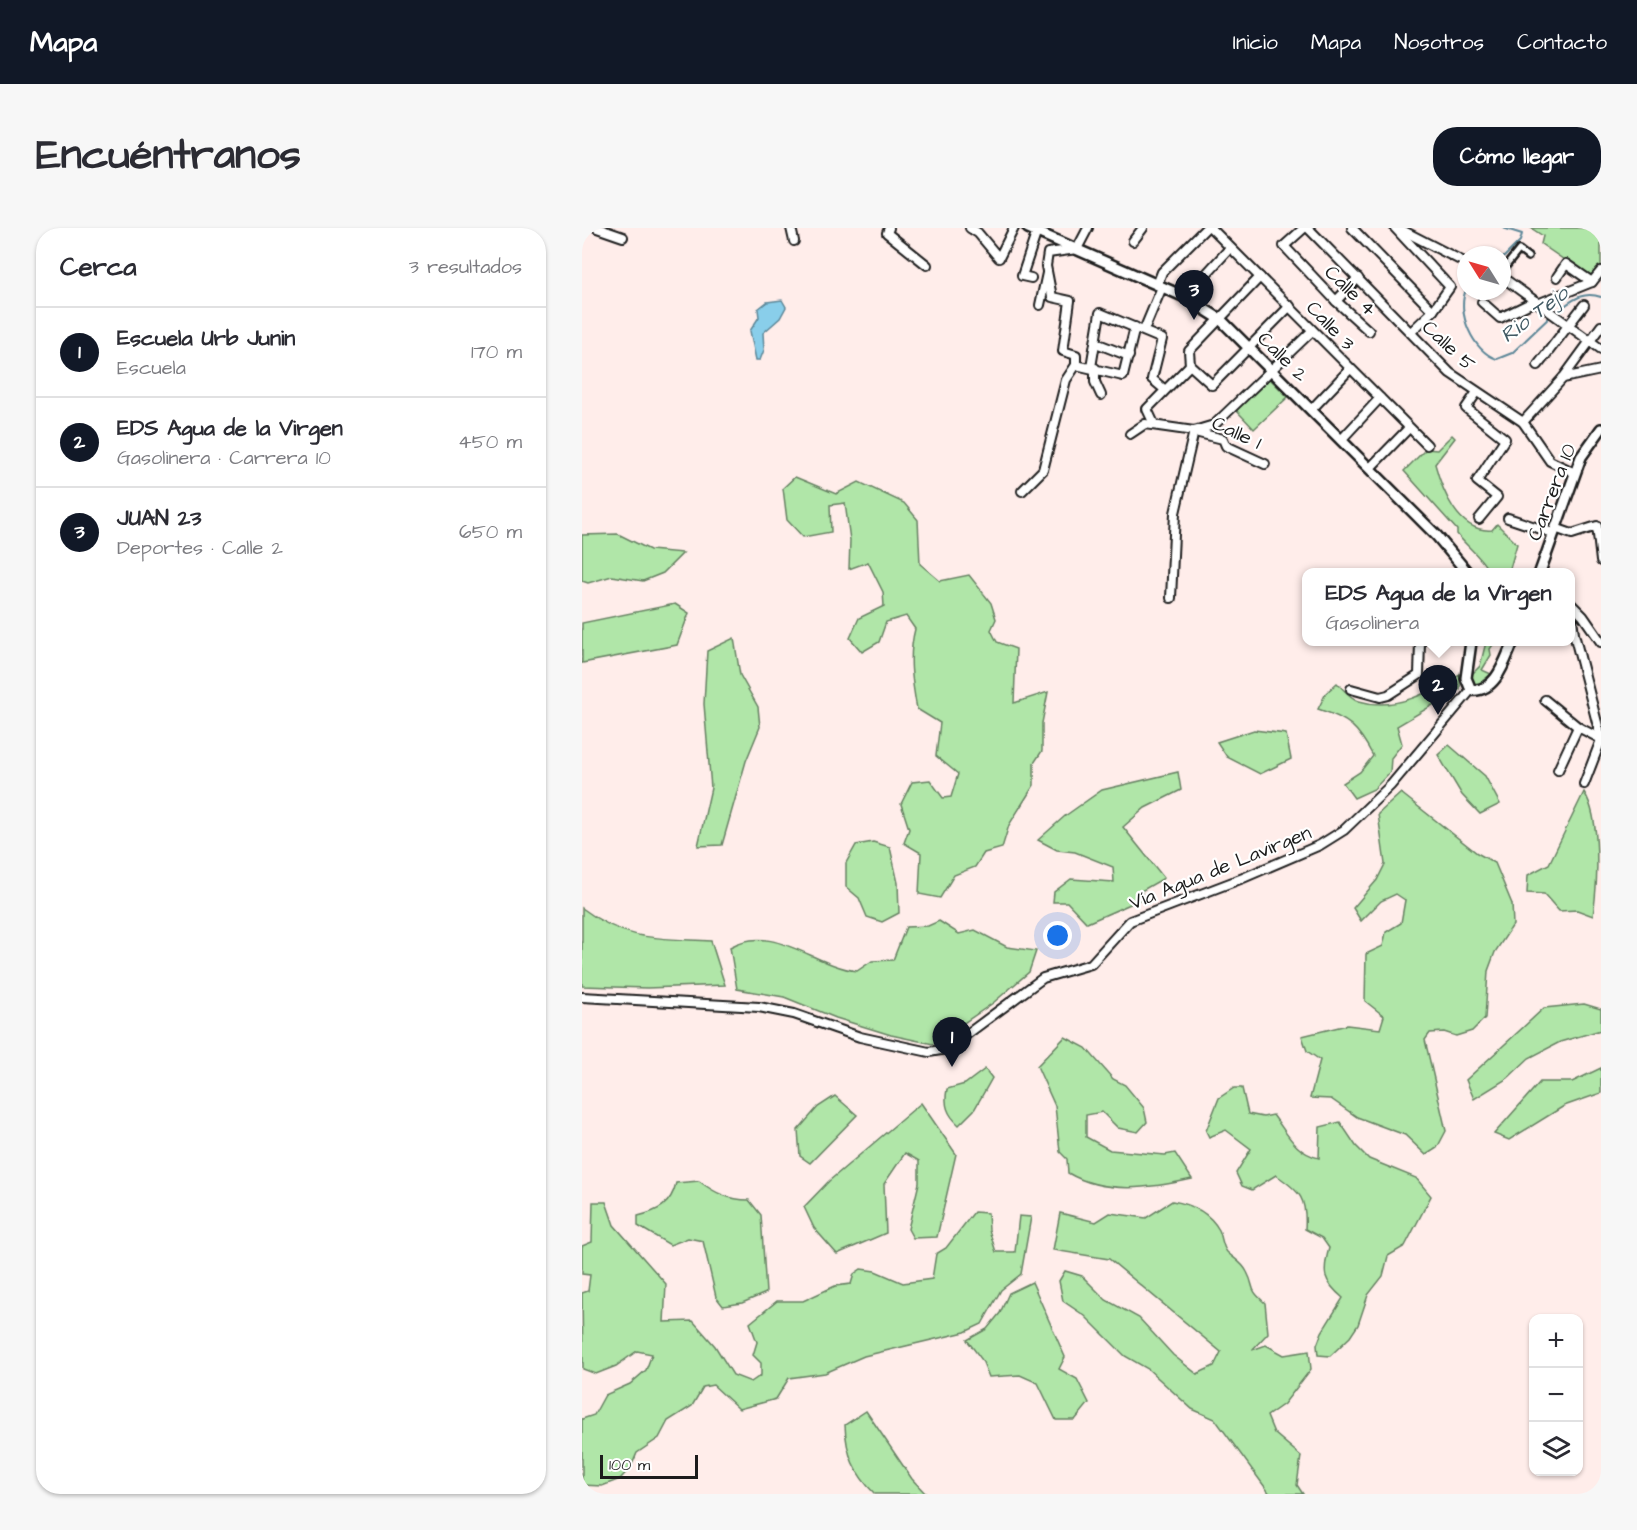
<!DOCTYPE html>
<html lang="es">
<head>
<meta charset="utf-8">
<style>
  body { margin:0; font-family:"Architects Daughter",sans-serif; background:#f7f7f7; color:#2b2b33 }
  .controls { position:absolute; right:18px; bottom:18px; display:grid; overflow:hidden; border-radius:12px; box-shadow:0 2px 4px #0004 }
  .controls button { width:54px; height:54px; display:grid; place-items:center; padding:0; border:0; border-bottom:2px solid #e1e1e2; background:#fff; color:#2b2b33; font:30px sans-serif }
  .compass { position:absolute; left:875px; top:18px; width:54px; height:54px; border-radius:50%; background:#fff; box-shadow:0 2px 4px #0004; rotate:307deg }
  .scale { position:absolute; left:18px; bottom:15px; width:98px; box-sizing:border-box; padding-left:6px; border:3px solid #1c1c1c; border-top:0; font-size:16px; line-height:21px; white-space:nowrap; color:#1c1c1c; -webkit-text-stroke:4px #fff; paint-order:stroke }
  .you { position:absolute; left:476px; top:708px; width:21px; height:21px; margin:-15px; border:4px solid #fff; border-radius:50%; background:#1a73e8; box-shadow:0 0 0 9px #1a73e833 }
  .badge { display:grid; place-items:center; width:39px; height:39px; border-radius:50%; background:#111827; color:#fff; font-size:20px; font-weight:700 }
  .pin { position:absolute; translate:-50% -50px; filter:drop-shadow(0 2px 3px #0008) }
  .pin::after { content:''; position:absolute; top:32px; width:21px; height:18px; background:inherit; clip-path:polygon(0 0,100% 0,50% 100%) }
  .popup { position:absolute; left:720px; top:340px; width:273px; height:78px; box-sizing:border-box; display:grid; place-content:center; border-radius:12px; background:#fff; filter:drop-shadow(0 2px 4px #0005); font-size:20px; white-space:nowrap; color:#7c7c81 }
  .popup b { font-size:22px; color:#2b2b33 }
  .popup::after { content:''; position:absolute; left:50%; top:100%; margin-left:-12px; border:12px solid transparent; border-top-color:#fff }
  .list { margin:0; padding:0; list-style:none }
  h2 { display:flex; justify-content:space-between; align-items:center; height:78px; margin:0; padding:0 24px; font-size:26px }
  h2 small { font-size:20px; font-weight:400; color:#7c7c81 }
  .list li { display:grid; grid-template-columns:39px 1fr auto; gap:18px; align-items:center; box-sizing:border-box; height:90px; padding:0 24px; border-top:2px solid #e1e1e2 }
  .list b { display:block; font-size:22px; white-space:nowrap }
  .list p { margin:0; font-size:20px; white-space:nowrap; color:#7c7c81 }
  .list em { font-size:20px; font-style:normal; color:#7c7c81 }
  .icon { flex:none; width:33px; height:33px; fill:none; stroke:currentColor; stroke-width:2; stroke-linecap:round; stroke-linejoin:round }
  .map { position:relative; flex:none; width:1019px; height:1266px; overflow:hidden; border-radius:24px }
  header { display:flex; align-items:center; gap:36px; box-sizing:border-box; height:84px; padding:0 30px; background:#111827; color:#fff }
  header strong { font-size:28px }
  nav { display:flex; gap:33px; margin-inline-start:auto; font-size:21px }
  .intro { display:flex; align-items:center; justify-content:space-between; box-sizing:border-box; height:144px; padding:0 36px }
  h1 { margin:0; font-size:42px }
  .button { padding:15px 27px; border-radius:24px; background:#111827; color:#fff; font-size:21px; font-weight:700 }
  main { display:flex; gap:36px; padding:0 36px }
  aside { flex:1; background:#fff; border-radius:24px; box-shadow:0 2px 4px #0004 }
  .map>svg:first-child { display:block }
  .green { fill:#b0e6a8; stroke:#668162; stroke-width:1.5 }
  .water { fill:#89ceea; stroke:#5d8798; stroke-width:1.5 }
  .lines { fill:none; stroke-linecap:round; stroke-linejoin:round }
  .stream { stroke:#5d8798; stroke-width:2 }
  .pedestrian-casing { stroke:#1c1c1c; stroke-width:10 }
  .minor-casing { stroke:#1c1c1c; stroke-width:12 }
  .tertiary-casing { stroke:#1c1c1c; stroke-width:14 }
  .pedestrian { stroke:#fff; stroke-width:5 }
  .minor { stroke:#fff; stroke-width:8 }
  .tertiary { stroke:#fff; stroke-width:9 }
  .labels { text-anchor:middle; stroke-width:4.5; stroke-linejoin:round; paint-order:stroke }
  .street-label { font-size:20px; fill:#1c1c1c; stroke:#fff }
  .water-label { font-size:21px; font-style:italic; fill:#425a64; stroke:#fff }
</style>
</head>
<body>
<header>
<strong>Mapa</strong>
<nav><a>Inicio</a><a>Mapa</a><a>Nosotros</a><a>Contacto</a></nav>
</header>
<div class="intro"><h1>Encuéntranos</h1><a class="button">Cómo llegar</a></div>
<main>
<aside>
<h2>Cerca<small>3 resultados</small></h2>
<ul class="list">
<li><span class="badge">1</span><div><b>Escuela Urb Junin</b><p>Escuela</p></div><em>170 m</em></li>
<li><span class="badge">2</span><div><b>EDS Agua de la Virgen</b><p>Gasolinera · Carrera 10</p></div><em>450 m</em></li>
<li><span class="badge">3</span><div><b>JUAN 23</b><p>Deportes · Calle 2</p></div><em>650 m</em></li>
</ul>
</aside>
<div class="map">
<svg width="1019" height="1266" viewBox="0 0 1019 1266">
  <rect width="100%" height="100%" fill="#ffedea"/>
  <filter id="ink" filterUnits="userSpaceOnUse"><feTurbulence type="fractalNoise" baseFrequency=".0167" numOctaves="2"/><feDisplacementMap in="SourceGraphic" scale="12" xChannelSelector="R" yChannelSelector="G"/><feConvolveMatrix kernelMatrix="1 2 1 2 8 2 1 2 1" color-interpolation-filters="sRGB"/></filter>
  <g filter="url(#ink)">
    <g class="green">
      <path d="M949,0H1019V39L1010,51L959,16L961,8Z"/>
      <path d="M687,150L706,169L672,201L654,182Z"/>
      <path d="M870,207L873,210L853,236C860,262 876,305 910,302L915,296L935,316L927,344H907C900,329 885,319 875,306V302L822,243L844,221L855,222Z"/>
      <path d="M213,249L254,266L277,254L322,275L336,292L338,336L358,353L387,347L409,375L414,391L409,402L415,414L434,421L432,475L466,464L460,495V523L452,535V557L427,597L420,620L402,625L393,639L372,647L358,670L337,666L339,625L322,615L327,601L319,576L330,554L348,552L361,570L369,569L376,546L354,528L358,495L335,481C330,454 326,428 333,401L324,388L304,394L297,414L280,424L268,410L277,390L302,378L301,364L286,334L267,341L268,312L263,275L248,277L249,304L221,309L205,292L201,260Z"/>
      <path d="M36,306L68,322L101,325L81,345L61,353L30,348L6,355L0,353V307Z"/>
      <path d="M93,376L107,385L95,417L0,435V395Z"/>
      <path d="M152,410L158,447L176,479L178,499L164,533L140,617L116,618L129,560L122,476L125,423Z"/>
      <path d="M904,414H913L908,421L909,427L900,442L909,446L893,459L889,455L890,446L898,438Z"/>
      <path d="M878,446V461L815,498L820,516L809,530L808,544L792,561L772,570L761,555L778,544L791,528C776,499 767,491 736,481L744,465L755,455C761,461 769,471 777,473C813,484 848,464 878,446Z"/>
      <path d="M672,502L704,506L709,531L678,546L645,529L635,514Z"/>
      <path d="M867,517L903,548L918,576L898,586L880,567L856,527Z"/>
      <path d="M596,544L599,562L563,580L541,599L582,650L559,663L562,670L505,695L485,674H471L472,664L489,651L532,654L531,639L493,624L475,622L456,612L483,588L520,562Z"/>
      <path d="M1002,564C1019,590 1016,653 1011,688L995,682L977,683L962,666L945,665L946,647L967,636Z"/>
      <path d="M819,565L895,625L913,635L930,676L931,697L913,724L906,743L903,790L890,803L874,808L862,804L848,805L843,812L864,903L855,920L844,927L823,907L775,889L749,871L728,870L738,832L725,823L720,808L765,797L798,801L802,788L783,773L784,726L801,718L804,704L819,695L823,672L814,666L799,673L779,693L771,680L795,652L803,636L796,586Z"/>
      <path d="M291,614L308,619L316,655L317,685L300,694L285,689L277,670L264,659V635L274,617Z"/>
      <path d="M0,680C45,714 76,710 129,713L143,757L65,760L0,758Z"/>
      <path d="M357,693L377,706L393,702L425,719L454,723L447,744L411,775L351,816L309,807L254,790L202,769L155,761L148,719C191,694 232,738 275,743L290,733L311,732L324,699L346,698Z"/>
      <path d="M1002,776L1019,781V802L978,814L947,830L926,850L892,871L884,852L962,780Z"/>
      <path d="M483,809L504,820L531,851L543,857L562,880L565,894L556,904L536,900L520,884L504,887V909L528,922L583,927L593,925L610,951C570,960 523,967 486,945L485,931L478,924L473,878L455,838Z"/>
      <path d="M1019,840V865L982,878L927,912L912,906L958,854H990Z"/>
      <path d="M403,841L410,850L392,882L377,897C365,886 362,877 365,861L383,856Z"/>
      <path d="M652,860H660L666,886L681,889L691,887C705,905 713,925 737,930L738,899L758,894L774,918L787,931L834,950L849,968L823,1018L806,1028L801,1048L786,1067L776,1097L768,1109L748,1128L736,1127L735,1117L740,1104L761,1070C741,1053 740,1045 747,1020L740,1010L723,1001C725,971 719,964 694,947L670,962L660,958L654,945L669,921L644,902L627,909L624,903L637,870Z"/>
      <path d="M253,868L275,887L228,935L218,928L216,902L236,879Z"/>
      <path d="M339,875L374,926L355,1009L331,1010L326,1001L337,955V933L323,925L302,956L304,1005L255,1026L232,1000L222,979L247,953Z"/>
      <path d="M117,953C133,965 147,972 167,972L179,987L184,1065L160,1075L141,1078L134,1069L121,1013L106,1010L88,1017L56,998V988C76,983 89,977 94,955Z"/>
      <path d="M590,973C609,976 627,984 637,1002C640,1008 640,1018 645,1024C652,1031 660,1034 665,1044C674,1061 665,1059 683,1075L686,1105L670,1122L684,1117L702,1127L727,1123L729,1141L702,1176L685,1188L692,1205L719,1228L715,1257L721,1266H688L633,1191L610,1181L566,1141L543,1128L503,1088L481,1073L477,1053L483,1043L500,1048L524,1072L557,1090L591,1127L615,1146L632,1138L639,1124L527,1031L471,1022L478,985L514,994L528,985L564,990Z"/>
      <path d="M11,974H24L32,997L84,1056L82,1094L111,1093L133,1118L151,1147L169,1154L179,1147V1135L171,1127L175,1114L168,1095L195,1073H221L253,1058L269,1056L272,1046L279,1041L293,1043L321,1055L350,1051L354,1026L364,1020L392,984L406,985L407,1002L414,1024H433L437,988L449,989L439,1046L419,1062L400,1096L383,1104L282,1128L243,1145L207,1150L194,1171L157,1181L131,1157L121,1159L110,1178L86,1193L77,1210L55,1225L49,1239L38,1251L20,1258L0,1257V1191L12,1187L23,1167L48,1156L64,1142L70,1126L55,1123L34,1138L14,1146L1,1141L0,1065L6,1063L8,1047L0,1046V1018L10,1014Z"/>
      <path d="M450,1054L483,1129L477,1141L495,1151L507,1175L493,1192H474L456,1155L438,1147L407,1149L400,1132L385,1112L405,1101L418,1085L427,1065Z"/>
      <path d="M284,1183L330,1251L344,1266H293C272,1245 264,1226 263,1197Z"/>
    </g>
    <path class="water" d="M200,72L204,79L198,90L181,105L182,122L178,132H174L168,103L177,89L176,81L185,74Z"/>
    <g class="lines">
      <g class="stream">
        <path d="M920,31L938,13L940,6L921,0"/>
        <path d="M884,62C874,84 891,124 915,131L930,125L970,87"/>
        <path d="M974,84C989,74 999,62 1019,69"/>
      </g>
      <g class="pedestrian-casing">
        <path id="pedestrian" d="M920,43L937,22L946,29"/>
      </g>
      <g class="minor-casing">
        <g id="minor">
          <path d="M15,0L41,9"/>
          <path d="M209,0L212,13"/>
          <path d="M307,0L305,5L345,37"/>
          <path d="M388,0L396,5L417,30L432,0"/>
          <path d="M629,0L845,217"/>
          <path d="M722,0L702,18L754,73L787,103"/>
          <path d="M726,0L868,145L941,194L968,233L993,245"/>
          <path d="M770,0L851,83"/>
          <path d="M813,0L868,59L851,83L829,104"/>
          <path d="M816,0L884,35"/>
          <path d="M551,13L561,0"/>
          <path d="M920,49L1019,121"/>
          <path d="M975,49L984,36L1010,54"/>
          <path d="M449,50L440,48L456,0"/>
          <path d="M575,57L580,44L624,0"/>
          <path d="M603,69L648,20"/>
          <path d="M754,73L776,50"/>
          <path d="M900,74L918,90L953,73"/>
          <path d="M958,75L1010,54L1019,43"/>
          <path d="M458,77L465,45"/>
          <path d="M562,102L580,59"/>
          <path d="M514,115L547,128"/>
          <path d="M494,137L541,148L553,99"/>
          <path d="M608,137L630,157L708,78"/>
          <path d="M608,137L607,123L678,49"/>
          <path d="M956,137L1002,77"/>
          <path d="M509,139L518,85L580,111L570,151L582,161"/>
          <path d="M513,140V154L519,167"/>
          <path d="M981,150L1019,142"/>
          <path d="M895,164L884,180L923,211L895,253L915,269L897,291"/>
          <path d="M729,182L768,141"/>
          <path d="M941,194L981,150L1019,98"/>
          <path d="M572,196L565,181L608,137"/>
          <path d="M613,204L641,211L644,218L683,236"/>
          <path d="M548,206L563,196L612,203L632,197L730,103"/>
          <path d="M759,212L798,170"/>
          <path d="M788,240L827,200"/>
          <path d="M440,263L461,242L484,152L494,137V127L481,123L488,73L470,69L464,38L466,25L495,21L506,0"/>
          <path d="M926,290L971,305"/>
          <path d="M973,300L990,306L1015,298L1019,333"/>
          <path d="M589,370L593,285L612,203"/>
          <path d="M988,375L992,406L1019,510"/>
          <path d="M989,376L1001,388L1019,414"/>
          <path d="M769,461L798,469L806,467L837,447L838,414"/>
          <path d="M963,472L996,499L1019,511"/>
          <path d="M976,542L996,499"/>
          <path d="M1002,556L1019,512"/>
          <path d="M0,769L177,779L212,786L278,809L347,824L365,821L461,750L509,736L548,693L661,650L738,617L762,602L809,557L889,462"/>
        </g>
      </g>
      <g class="tertiary-casing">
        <g id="tertiary">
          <path d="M446,0L603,69L638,91L855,308L885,344"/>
          <path d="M958,344L999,229L1019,201"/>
          <path d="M889,414L884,450L889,462C914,465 923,432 931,414"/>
        </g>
      </g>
      <use href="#pedestrian" class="pedestrian"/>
      <use href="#minor" class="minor"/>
      <use href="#tertiary" class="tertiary"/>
    </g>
  </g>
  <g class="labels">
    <g class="street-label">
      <text transform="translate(769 62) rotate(44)" y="7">Calle 4</text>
      <text transform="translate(749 97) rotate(46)" y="7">Calle 3</text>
      <text transform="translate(867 117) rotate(43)" y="7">Calle 5</text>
      <text transform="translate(701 128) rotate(45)" y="7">Calle 2</text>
      <text transform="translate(655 204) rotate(25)" y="7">Calle 1</text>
      <text transform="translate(969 264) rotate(-69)" y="7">Carrera 10</text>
      <text transform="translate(638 639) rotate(-22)" y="7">Vía Agua de Lavirgen</text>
    </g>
    <g class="water-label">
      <text transform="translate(952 86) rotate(-37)" y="7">Rio Tejo</text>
    </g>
  </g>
</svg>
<div class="controls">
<button>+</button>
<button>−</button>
<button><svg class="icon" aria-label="layers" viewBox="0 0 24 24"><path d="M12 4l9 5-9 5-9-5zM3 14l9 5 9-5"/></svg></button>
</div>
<svg class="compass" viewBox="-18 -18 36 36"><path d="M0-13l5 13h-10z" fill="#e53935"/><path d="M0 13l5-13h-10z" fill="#7c7c81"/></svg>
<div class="scale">100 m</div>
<div class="you"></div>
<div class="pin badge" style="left:370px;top:839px">1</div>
<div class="pin badge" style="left:856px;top:487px">2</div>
<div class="popup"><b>EDS Agua de la Virgen</b>Gasolinera</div>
<div class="pin badge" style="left:612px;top:92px">3</div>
</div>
</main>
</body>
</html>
